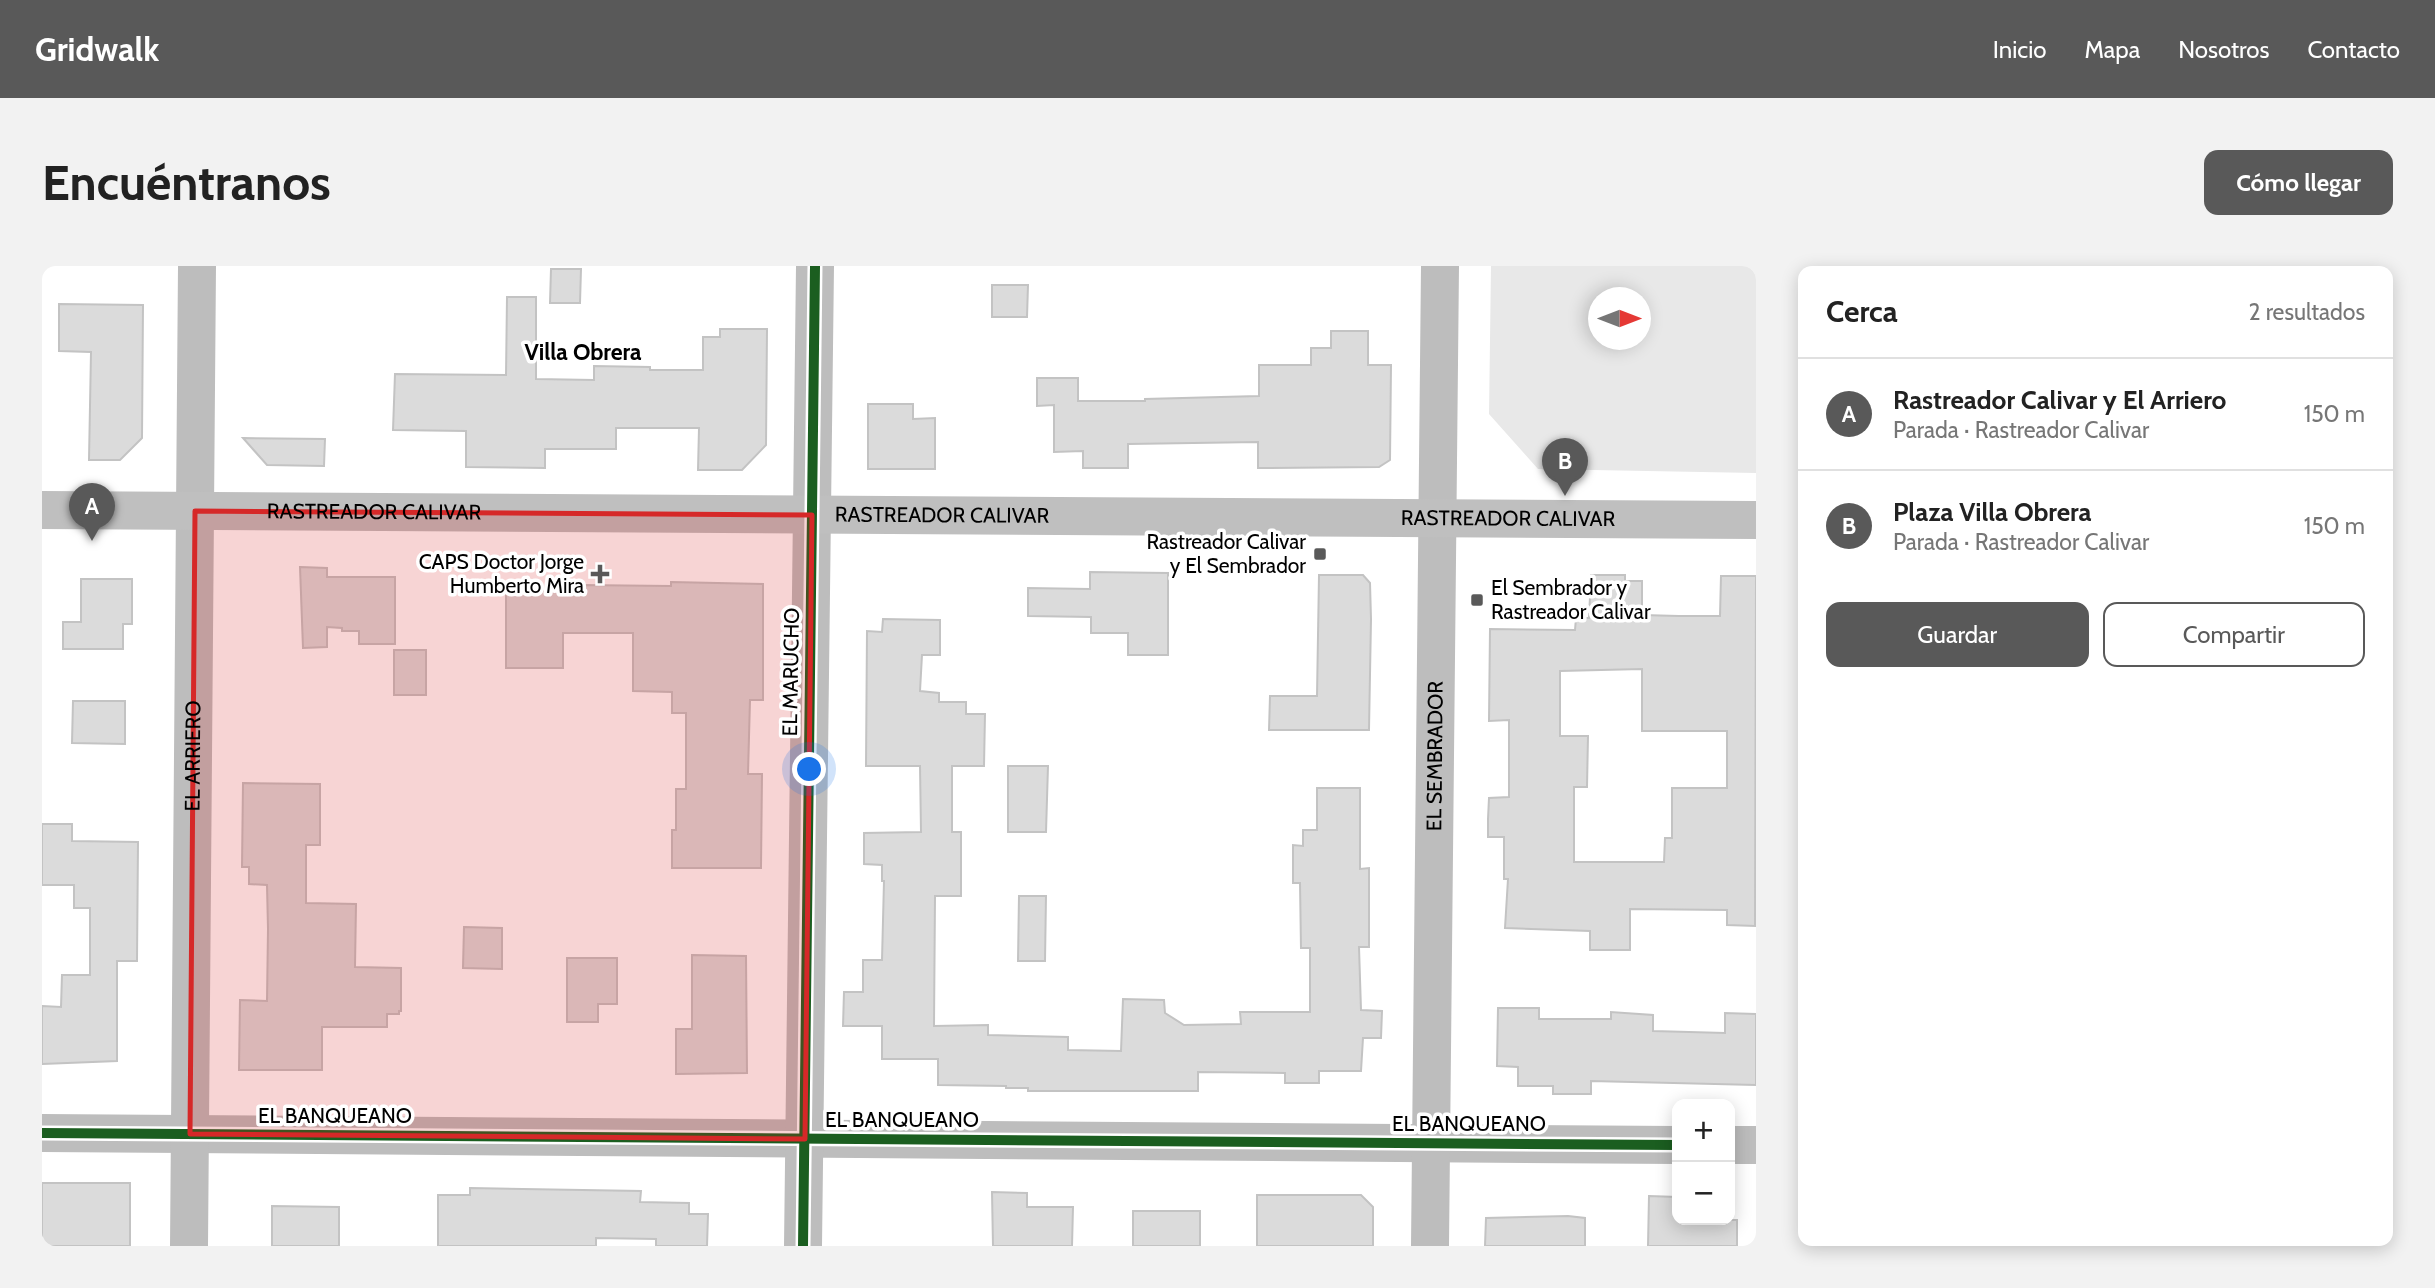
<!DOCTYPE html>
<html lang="es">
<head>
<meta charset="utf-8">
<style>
  body { margin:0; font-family:Cabin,sans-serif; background:#f2f2f2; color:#222 }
  .controls { position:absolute; right:21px; bottom:21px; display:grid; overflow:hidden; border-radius:14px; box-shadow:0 4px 18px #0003 }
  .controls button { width:63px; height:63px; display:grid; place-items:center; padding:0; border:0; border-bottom:2px solid #e0e0e0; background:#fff; color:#222; font:35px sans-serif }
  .compass { position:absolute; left:1546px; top:21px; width:63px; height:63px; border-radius:50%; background:#fff; box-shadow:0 4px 18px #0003; rotate:90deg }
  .you { position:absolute; left:768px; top:504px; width:24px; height:24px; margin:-18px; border:5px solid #fff; border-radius:50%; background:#1a73e8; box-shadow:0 0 0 10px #1a73e833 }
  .badge { display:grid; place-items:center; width:46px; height:46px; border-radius:50%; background:#595959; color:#fff; font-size:23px; font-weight:700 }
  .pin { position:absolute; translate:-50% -58px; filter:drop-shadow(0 2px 4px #0008) }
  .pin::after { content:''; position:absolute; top:37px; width:24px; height:21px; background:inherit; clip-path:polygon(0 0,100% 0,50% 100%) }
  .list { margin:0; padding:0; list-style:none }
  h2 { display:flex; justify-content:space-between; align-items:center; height:91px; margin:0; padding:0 28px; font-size:30px }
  h2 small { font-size:23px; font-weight:400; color:#767676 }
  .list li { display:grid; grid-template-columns:46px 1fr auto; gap:21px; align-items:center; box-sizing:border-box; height:112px; padding:0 28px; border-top:2px solid #e0e0e0 }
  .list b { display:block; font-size:26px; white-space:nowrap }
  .list p { margin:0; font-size:23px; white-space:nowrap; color:#767676 }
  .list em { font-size:23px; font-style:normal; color:#767676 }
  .actions { display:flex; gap:14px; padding:21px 28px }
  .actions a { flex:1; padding:16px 0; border:2px solid #595959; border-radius:14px; text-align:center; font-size:24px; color:#595959 }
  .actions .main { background:#595959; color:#fff }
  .map { position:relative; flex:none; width:1714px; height:980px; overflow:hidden; border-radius:14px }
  header { display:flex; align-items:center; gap:42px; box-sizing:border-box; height:98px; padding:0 35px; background:#595959; color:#fff }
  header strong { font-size:33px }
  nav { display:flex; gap:38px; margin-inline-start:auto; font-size:24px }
  .intro { display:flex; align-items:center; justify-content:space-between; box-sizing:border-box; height:168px; padding:0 42px }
  h1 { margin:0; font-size:49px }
  .button { padding:18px 32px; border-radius:14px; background:#595959; color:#fff; font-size:24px; font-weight:700 }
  main { display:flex; gap:42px; padding:0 42px }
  aside { flex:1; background:#fff; border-radius:14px; box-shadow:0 4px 18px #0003 }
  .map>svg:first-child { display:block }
  .green { fill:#e8e8e8; fill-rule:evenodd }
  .building { fill:#dbdbdb; stroke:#c3c3c3; stroke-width:2; fill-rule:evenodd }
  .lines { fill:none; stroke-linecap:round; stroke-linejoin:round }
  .minor { stroke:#bdbdbd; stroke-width:38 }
  .secondary { stroke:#bfbfbf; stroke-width:38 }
  .cycleway-casing { stroke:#fff; stroke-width:15 }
  .cycleway { stroke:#1b5e20; stroke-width:10 }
  .marked { fill:#d62828; fill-opacity:0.2; stroke:#d62828; stroke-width:5; stroke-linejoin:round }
  .poi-dot { fill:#595959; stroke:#fff; stroke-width:2.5 }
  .labels { text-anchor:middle; stroke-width:7; stroke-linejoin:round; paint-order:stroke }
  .street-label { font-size:21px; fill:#000; stroke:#fff }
  .poi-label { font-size:21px; fill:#000; stroke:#fff; text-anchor:end }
  .neighbourhood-label { font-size:23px; font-weight:bold; fill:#000; stroke:#fff }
</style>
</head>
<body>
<header>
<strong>Gridwalk</strong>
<nav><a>Inicio</a><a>Mapa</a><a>Nosotros</a><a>Contacto</a></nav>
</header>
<div class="intro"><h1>Encuéntranos</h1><a class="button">Cómo llegar</a></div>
<main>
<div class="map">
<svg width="1714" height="980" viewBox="0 0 1714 980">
  <rect width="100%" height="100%" fill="#fff"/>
  <path class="green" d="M1449,0H1714V207L1496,203L1447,148ZM1556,32H1598V74H1556Z"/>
  <g class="building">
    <path d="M509,3H539L538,37H508Z"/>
    <path d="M950,19H986L985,51H950Z"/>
    <path d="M465,31H494V113L552,114V100L608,101V104H661V71H678V63H725L724,179L700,204H656L657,162H574V183H503V202L424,201V165L351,164L353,108L464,109Z"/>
    <path d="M17,38L101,39L100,172L78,194H47L49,86L17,85Z"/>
    <path d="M1289,65H1326V99H1349L1348,194L1337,201L1216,202V176L1086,178V202H1041V185L1012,186V139L995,140V112H1036V135H1103V133L1217,130V99H1269V82H1289Z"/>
    <path d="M826,138H871V153L893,152V203H826Z"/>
    <path d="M201,172L283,173L282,200L225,199Z"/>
    <path d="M258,301L285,302V311H353V378H317V365H300V362L285,361V381L261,382Z"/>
    <path d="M1048,306L1126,307V389H1086V367H1049V351L986,350V322L1048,323Z"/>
    <path d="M1277,309H1321L1328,317L1329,353L1327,464H1227L1228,430H1275Z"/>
    <path d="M1549,309H1583V315H1600V349L1637,350H1678L1679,310H1714L1713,660L1685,659V644L1588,643V684H1548V665L1463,662L1466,613H1462V571H1446V553L1447,532L1467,531V454L1447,455L1448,363L1533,364L1534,352H1547ZM1600,403V465H1685V522H1630V572H1623L1622,596H1532V521H1545L1546,470H1518V405Z"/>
    <path d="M39,313H90V358H81V383H21V356H39Z"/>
    <path d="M629,316L721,318V434H708L706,508H720L719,602H630V564H634V523H644V447H630V426L591,425V367H521V402H464V326L537,324V319L629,320Z"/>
    <path d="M841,353L898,354V389H880L878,425L897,427V436H924V448H943L942,500H910V566H919V630H893L892,760L946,759V769L1026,771V784L1079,785L1081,733L1122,734L1123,747L1142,759L1199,758L1198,746H1268V682H1259L1258,617H1251V579L1261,580V564H1275V522H1318V603L1327,602V681H1317L1319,744L1340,745L1339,772H1321L1319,805H1277V817H1243V807L1156,806V825H986V822H964V820L896,819V793H840V760H801L802,726H821V694H840L842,615H840V599L822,598V567L879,566L878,500H824L825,365L840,366Z"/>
    <rect x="352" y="384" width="32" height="45"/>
    <path d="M31,435H83V478L30,477Z"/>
    <path d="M966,500H1006L1004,566H966Z"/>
    <path d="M201,517L278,518V579H264V637L314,638L313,701L359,702V745H357V748H345V761H280V804H197L198,734L225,735L226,663L225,619L207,618V601H200Z"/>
    <path d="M0,558H30V575L96,576L95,695H75V795L0,798V740L19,741L20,709H48V642H32V619H0Z"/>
    <path d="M977,630H1004L1003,695H976Z"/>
    <path d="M422,661L460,662V703L421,702Z"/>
    <path d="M650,689L704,690L705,807L634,808V763H650Z"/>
    <path d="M525,692H575V738H556V756H525Z"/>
    <path d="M1456,742H1497V753H1569V746L1611,749V765L1683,767V747L1714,748V819L1549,815V828H1511V820H1476V801L1455,800Z"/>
    <rect x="0" y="917" width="88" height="63"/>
    <path d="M428,922L599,925L598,936L647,937V948H666L665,980H614V973L554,972V980H396V929H428Z"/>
    <path d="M950,926L985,927V941H1031L1030,980H951Z"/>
    <path d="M1215,929H1319L1331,941V980H1215Z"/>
    <path d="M1607,930L1635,931V954H1695V980H1606Z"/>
    <path d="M230,940L297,941V980H230Z"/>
    <rect x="1091" y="945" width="67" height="35"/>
    <path d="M1526,950L1543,952V980H1443L1444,952Z"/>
  </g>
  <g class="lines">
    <g class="minor">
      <path d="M0,867L1635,879"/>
      <path d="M1688,879H1714"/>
      <path id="s1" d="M147,980L155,0"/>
      <path d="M761,980L773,0"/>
      <path id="s2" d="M1388,980L1398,0"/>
    </g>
    <path class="secondary" id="s3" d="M0,244L1714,254"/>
    <g class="cycleway-casing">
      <g id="cycleway">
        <path d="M0,867L1635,879"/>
        <path d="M761,980L773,0"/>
      </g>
    </g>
    <use href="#cycleway" class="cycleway"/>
  </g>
  <path class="marked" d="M153,245L770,249L763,873L148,868Z"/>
  <g class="poi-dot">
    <rect x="1271" y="281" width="14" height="14" rx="3.5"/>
    <path d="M554.5 297.5h7v7h7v7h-7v7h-7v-7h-7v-7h7z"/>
    <rect x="1428" y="327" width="14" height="14" rx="3.5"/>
  </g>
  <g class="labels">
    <g class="street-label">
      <text dy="7" stroke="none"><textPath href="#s3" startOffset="332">RASTREADOR CALIVAR</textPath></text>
      <text dy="7" stroke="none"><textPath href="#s3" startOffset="900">RASTREADOR CALIVAR</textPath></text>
      <text dy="7" stroke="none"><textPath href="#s3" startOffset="1466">RASTREADOR CALIVAR</textPath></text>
      <text transform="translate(749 406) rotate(-89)" y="7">EL MARUCHO</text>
      <text dy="7" stroke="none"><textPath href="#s1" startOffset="490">EL ARRIERO</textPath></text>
      <text dy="7" stroke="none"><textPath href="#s2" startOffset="490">EL SEMBRADOR</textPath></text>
      <text x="293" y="857">EL BANQUEANO</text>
      <text x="860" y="861">EL BANQUEANO</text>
      <text x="1427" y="865">EL BANQUEANO</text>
    </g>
    <g class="poi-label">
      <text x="1264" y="283">Rastreador Calivar<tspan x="1264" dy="24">y El Sembrador</tspan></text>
      <text x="542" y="303">CAPS Doctor Jorge<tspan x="542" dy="24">Humberto Mira</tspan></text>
      <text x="1449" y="329" text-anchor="start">El Sembrador y<tspan x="1449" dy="24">Rastreador Calivar</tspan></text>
    </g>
    <g class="neighbourhood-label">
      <text x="541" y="94">Villa Obrera</text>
    </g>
  </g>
</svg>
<div class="controls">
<button>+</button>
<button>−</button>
</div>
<svg class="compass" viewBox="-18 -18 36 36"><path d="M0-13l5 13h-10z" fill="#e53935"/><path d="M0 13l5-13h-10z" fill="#767676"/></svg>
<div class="you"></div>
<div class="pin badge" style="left:50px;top:275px">A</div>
<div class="pin badge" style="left:1523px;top:230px">B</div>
</div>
<aside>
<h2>Cerca<small>2 resultados</small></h2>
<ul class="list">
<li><span class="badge">A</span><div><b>Rastreador Calivar y El Arriero</b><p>Parada · Rastreador Calivar</p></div><em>150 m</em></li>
<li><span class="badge">B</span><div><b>Plaza Villa Obrera</b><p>Parada · Rastreador Calivar</p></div><em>150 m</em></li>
</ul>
<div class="actions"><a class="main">Guardar</a><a>Compartir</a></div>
</aside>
</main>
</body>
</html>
